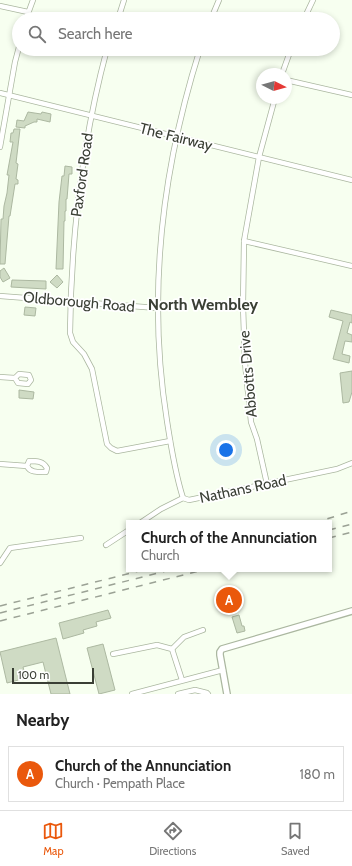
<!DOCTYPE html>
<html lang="en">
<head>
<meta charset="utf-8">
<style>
  body { margin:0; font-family:Cabin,sans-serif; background:#f6f6f6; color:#222 }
  .compass { position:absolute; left:256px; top:68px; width:36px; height:36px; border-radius:50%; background:#fff; box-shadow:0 2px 6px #0003; rotate:96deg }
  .scale { position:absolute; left:12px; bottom:10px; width:82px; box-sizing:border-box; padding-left:4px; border:2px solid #3a3f35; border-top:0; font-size:11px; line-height:14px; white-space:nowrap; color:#3a3f35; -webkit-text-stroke:3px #fff; paint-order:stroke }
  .you { position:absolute; left:226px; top:450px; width:14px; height:14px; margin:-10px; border:3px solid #fff; border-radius:50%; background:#1a73e8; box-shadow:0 0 0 6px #1a73e833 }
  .badge { display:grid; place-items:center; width:26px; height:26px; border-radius:50%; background:#ea580c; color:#fff; font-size:13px; font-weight:700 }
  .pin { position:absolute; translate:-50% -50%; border:2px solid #fff; box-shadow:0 1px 4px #0006 }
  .popup { position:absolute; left:126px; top:520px; width:206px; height:52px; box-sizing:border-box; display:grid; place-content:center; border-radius:0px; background:#fff; filter:drop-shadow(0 1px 3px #0005); font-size:13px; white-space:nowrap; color:#767676 }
  .popup b { font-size:15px; color:#222 }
  .popup::after { content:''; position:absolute; left:50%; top:100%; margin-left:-8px; border:8px solid transparent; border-top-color:#fff }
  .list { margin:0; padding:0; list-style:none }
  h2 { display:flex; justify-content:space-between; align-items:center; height:52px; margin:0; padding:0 16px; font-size:17px }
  h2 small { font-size:13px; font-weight:400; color:#767676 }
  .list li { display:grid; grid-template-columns:26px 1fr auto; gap:12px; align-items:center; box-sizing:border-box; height:56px; margin:0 8px 8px; padding:0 8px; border:1px solid #e0e0e0; border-radius:0px }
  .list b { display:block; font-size:15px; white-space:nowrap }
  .list p { margin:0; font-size:13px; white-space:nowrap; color:#767676 }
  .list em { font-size:13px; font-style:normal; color:#767676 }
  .icon { flex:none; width:22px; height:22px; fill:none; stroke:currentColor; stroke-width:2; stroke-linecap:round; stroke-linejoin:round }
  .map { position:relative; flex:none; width:352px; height:694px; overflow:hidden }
  .search { position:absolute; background:#fff; box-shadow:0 2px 6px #0003; left:12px; right:12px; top:12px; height:44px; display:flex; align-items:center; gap:10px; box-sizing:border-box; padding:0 14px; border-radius:22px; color:#767676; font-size:15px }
  .sheet { height:116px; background:#fff }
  nav { display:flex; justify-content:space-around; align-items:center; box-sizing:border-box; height:56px; border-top:1px solid #e0e0e0; background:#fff; font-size:11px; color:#767676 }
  nav a { display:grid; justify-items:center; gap:2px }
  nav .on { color:#ea580c }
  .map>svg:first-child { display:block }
  .building { fill:#cfdbc4; stroke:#acb8a1 }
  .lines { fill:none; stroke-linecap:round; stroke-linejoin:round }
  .minor-casing { stroke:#abb7a0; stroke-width:6 }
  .tertiary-casing { stroke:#abb7a0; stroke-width:8 }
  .minor { stroke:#fff; stroke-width:4.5 }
  .tertiary { stroke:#fff; stroke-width:5.5 }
  .rail { stroke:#9ba295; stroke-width:1.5; stroke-dasharray:7 7; stroke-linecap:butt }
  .labels { text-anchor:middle; stroke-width:3.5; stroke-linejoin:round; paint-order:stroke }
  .street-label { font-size:15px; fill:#3a3f35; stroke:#fff }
  .neighbourhood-label { font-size:16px; font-weight:bold; fill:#3a3f35; stroke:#fff }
</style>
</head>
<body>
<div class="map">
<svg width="352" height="694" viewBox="0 0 352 694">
  <rect width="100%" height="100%" fill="#f7fff0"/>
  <g class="building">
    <path d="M28,112L41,114L42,112L51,114L50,122L37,119V122H34L25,126V128L16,127L17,120L24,121Z"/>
    <path d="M14,129H20L16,163L18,164L16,179L18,180V184H15L10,216H9L5,264H0L1,219H3L4,206L7,193L9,175H7L13,142H10L11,133H13Z"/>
    <path d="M65,166L72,167V174H69L67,199H66V211H65V221H64L63,269H56L59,202L62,176H64Z"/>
    <path d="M4,268L10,278L3,282L0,277V271Z"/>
    <path d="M57,275L63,282L57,288L50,282Z"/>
    <path d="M12,280L46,281V289L11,287Z"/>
    <path d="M25,307L36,308L35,316L24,315Z"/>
    <path d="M331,310L352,315V323L350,322L347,333L352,335V342L345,341L342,354L350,356L349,363L333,359L343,321L329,317Z"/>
    <path d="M352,371V392L349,402L343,403L340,373Z"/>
    <path d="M19,390L34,392L33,399L19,398Z"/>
    <path d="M237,593L239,602L221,607L218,597Z"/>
    <path d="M108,610L111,618L96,622L97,626L83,630L84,633L63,639L59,623Z"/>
    <path d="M239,615L242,626H244L245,631L237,633L232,617Z"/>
    <path d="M56,638L70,694H51L43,662L23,667L26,678L7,683L0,652Z"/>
    <path d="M103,644L115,690L99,694L87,648Z"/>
  </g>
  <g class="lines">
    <g class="minor-casing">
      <g id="minor">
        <path d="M0,6L28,12"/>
        <path d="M26,19L33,0"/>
        <path d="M118,19L124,0"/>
        <path d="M211,19L219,0"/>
        <path d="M304,19L313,0"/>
        <path d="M107,49C82,142 71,237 70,333L73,342L84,354L92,369L107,444L111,448L117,451L170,441"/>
        <path d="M282,74L291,49"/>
        <path d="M286,80L352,95"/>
        <path d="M0,93L352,180"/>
        <path d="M0,147L15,62L19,47"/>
        <path d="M244,241L352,266"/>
        <path d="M0,296L157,308"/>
        <path d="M19,374L29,375L31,380L28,384L18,383L15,378Z"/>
        <path d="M0,377L15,378"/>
        <path d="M0,464L27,466C30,473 39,472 46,472L47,468C43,461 37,461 29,461L27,466"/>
        <path d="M267,484L257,439L251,422L245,363L243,306L244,241L259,157L275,98"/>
        <path d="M183,498C175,473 171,447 167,421C147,296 162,169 200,49"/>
        <path d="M140,523L161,509L183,498L189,500L337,469L352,463"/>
        <path d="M106,545L129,530"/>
        <path d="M0,563L10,548L81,538"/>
        <path d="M172,649L184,637L203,630"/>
        <path d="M113,654L157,645L172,649L182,680"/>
        <path d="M132,694L223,670"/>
        <path d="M178,694L195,690L207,693L208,694"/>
      </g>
    </g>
    <g class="tertiary-casing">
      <path id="tertiary" d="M227,694L220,655V652L222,649L352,611"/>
    </g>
    <use href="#minor" class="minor"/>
    <use href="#tertiary" class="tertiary"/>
    <g class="rail">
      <path d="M314,523L352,511"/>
      <path d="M329,530L352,524"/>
      <path d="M329,538L352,532"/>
      <path d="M0,606L147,569"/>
      <path d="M0,613L174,569"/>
      <path d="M0,621L207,569"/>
    </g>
  </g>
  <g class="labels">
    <g class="street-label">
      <text transform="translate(176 137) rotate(14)" y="5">The Fairway</text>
      <text transform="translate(82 175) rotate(-82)" y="5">Paxford Road</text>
      <text transform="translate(79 302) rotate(5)" y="5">Oldborough Road</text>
      <text transform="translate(248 374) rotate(-95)" y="5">Abbotts Drive</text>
      <text transform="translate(243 489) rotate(-12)" y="5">Nathans Road</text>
    </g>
    <g class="neighbourhood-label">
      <text x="203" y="310">North Wembley</text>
    </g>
  </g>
</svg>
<svg class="compass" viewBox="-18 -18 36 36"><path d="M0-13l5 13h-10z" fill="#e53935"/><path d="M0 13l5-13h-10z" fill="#767676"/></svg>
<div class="scale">100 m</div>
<div class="you"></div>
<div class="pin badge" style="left:229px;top:600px">A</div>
<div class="popup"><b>Church of the Annunciation</b>Church</div>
<div class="search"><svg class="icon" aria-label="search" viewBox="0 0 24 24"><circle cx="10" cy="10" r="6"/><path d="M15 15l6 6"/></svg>Search here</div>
</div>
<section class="sheet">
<h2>Nearby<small></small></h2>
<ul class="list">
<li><span class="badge">A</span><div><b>Church of the Annunciation</b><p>Church · Pempath Place</p></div><em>180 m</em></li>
</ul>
</section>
<nav>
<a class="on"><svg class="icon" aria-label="map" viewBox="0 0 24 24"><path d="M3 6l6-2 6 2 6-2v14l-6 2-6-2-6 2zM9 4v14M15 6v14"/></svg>Map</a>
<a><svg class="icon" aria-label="directions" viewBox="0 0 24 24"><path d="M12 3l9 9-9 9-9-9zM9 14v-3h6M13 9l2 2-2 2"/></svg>Directions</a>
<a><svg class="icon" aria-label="saved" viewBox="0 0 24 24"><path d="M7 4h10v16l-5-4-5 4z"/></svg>Saved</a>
</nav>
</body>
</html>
